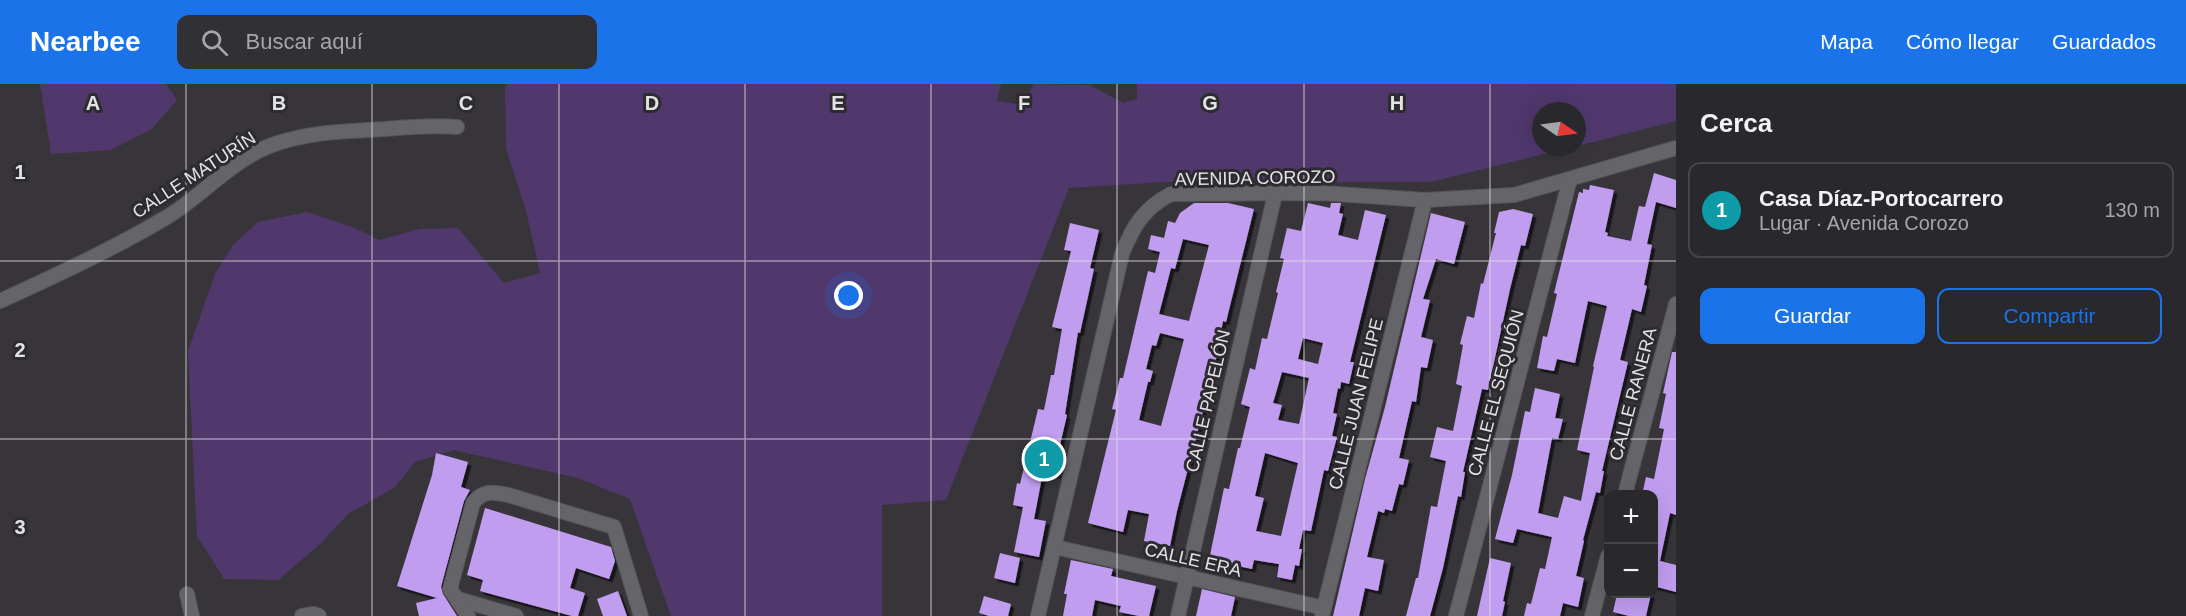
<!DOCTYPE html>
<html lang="es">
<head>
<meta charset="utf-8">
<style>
  body { margin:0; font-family:Arial,sans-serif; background:#313034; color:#f1f3f6 }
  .controls { position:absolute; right:18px; bottom:18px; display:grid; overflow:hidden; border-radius:12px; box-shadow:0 6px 24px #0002 }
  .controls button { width:54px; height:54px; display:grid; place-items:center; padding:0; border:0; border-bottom:2px solid #454448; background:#29282c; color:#f1f3f6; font:30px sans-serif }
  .compass { position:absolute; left:1532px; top:18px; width:54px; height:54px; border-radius:50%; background:#29282c; box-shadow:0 6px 24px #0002; rotate:103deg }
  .you { position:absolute; left:849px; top:212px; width:21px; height:21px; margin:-15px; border:4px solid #fff; border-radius:50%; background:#1a73e8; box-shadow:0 0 0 9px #1a73e833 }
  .badge { display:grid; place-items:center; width:39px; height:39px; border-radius:50%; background:#1a73e8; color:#fff; font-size:20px; font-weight:700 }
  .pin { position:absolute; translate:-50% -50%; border:3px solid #fff; box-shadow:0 2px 6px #0006 }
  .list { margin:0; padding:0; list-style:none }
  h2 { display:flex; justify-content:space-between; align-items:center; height:78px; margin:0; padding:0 24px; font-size:26px }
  h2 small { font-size:20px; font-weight:400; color:#a5a6a9 }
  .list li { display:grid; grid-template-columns:39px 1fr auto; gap:18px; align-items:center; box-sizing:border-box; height:96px; margin:0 12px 12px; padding:0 12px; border:2px solid #454448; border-radius:12px }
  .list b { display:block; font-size:22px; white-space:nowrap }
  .list p { margin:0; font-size:20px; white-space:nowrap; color:#a5a6a9 }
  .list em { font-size:20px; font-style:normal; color:#a5a6a9 }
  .actions { display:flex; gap:12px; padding:18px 24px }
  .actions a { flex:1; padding:14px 0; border:2px solid #1a73e8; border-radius:12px; text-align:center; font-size:21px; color:#1a73e8 }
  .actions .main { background:#1a73e8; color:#fff }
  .icon { flex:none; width:33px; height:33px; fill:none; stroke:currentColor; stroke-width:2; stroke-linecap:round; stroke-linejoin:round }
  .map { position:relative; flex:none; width:1676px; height:532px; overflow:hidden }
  header { display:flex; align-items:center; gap:36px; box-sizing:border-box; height:84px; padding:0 30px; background:#1a73e8; color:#fff }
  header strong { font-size:28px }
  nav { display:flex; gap:33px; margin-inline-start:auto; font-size:21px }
  .search { width:420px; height:54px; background:#313034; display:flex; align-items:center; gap:15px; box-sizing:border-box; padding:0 21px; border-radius:12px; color:#a5a6a9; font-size:22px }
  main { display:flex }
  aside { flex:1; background:#29282c }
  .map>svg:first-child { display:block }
  .green { fill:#50386d }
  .building { fill:#c19df0; fill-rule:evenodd; filter:url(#shadow) }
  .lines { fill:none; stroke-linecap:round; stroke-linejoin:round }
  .minor-casing { stroke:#565458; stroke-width:16 }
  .minor { stroke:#656468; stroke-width:14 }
  .grid { fill:none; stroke:#e3e2e5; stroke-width:1.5; stroke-opacity:0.55 }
  .labels { text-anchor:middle; stroke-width:6; stroke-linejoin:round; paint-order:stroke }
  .street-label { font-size:18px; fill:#e3e2e5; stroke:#2d2b30 }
  .grid-label { font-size:20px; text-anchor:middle; font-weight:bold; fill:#e3e2e5; stroke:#2d2b30; stroke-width:6; stroke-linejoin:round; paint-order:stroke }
</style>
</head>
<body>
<header>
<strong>Nearbee</strong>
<div class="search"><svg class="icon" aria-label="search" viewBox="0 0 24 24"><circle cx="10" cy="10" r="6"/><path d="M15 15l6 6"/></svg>Buscar aquí</div>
<nav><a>Mapa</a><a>Cómo llegar</a><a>Guardados</a></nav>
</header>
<main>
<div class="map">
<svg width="1676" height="532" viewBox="0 0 1676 532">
  <defs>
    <filter id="shadow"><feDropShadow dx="3.5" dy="3.5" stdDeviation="0" flood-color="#0009"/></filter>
  </defs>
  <rect width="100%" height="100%" fill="#37353a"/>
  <g class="green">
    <path d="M40,0H166L177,16L152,45L111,66L51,70Z"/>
    <path d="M507,0H1001L997,17L1022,21L1034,0L1090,1L1123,19L1137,15V0H1676V37L1577,62V27H1541V63H1572L1431,98H1165L1069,104L946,416L882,421V532H671L630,415L578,394L454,366L415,378L394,404L348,430L319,461L278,496L224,495L197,452L188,267L215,190L233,161L258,138L307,128L355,144L379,156L420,145L458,144L504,199L540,189L526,127L506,64L505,4Z"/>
  </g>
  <g class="building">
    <path d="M1654,89L1676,96V124L1656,118L1647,160L1652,161L1644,201L1647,202L1641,228L1632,225L1620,276L1628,278L1602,387H1604L1600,409L1596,408L1583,456L1584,457L1576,492L1584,494L1578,523L1563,519L1560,532H1524L1527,519L1531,520L1540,484L1545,485L1552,453L1517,445L1513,459L1495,455L1512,391L1525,327L1530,328L1535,304L1560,310L1555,334L1563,335L1558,355L1552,354L1538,429L1558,434L1564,412L1581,417L1590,369L1577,366L1594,283L1593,282L1607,222L1588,217L1575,279L1557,275L1554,287L1537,284L1543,252L1547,253L1557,210L1554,209L1579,108L1583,109V105L1589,106L1590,101L1614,106L1605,148L1608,149L1607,152L1631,157L1639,122L1645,123Z"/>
    <path d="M1194,119H1228L1254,125L1226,238L1223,237L1215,281L1177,427L1170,462L1144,457L1149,430L1128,426L1123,448L1088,439L1116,326L1112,325L1120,294H1123L1148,187L1155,189L1160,168L1148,165L1151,151L1164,154L1168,137L1175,139L1180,129ZM1183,155L1209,161L1189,237L1159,230L1171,184L1175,185ZM1160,249L1184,255L1161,342L1139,336L1148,298H1150L1153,287L1146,285L1152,261L1156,262Z"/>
    <path d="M1308,119L1330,124L1331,119H1341L1339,129L1343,130L1338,151L1358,156L1365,126L1386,131L1350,278H1354L1349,300L1341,298L1340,305L1338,304L1333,329L1337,330L1332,352L1337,353L1328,387L1324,386L1311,447L1303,446L1299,465H1302L1299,482L1295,481L1292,496L1277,493L1279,480L1254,476L1252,485L1209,476L1224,404L1229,405L1238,364H1240L1250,323L1241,320L1250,284L1255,286L1262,254L1267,255L1278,209L1276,208L1284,175L1280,174L1287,144L1301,147ZM1303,254L1323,259L1318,280L1298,275ZM1282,288L1309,294L1299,340L1278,336L1282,321L1273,319ZM1265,369L1298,379L1281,452L1256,447L1264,414L1255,412Z"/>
    <path d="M1513,125L1533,130L1525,162L1521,161L1510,205L1488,306L1482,305L1463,388H1465L1461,413L1458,412L1443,484L1430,532H1406L1416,494H1418L1431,422L1437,423L1446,377L1430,373L1437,343L1453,347L1462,302L1456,300L1463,261L1460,260L1467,232L1474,234L1481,199L1483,200L1496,149H1494L1499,128Z"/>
    <path d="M1431,129L1465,138L1454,180L1436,175L1423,215L1430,216L1421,253L1433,256L1427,284L1421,283L1416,318L1412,317L1399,374L1409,376L1403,401L1399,400L1392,427L1385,425L1384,429L1378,427L1367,473L1384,476L1378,507L1365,504L1359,532H1333L1365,395L1385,323Z"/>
    <path d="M1070,139L1099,146L1090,184L1094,185L1080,249L1078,248L1065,330L1067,331L1059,365L1063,366L1057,391L1043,388L1034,435L1046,437L1039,473L1014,468L1023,423L1013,421L1017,399L1020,400L1038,325L1044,326L1051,291H1054L1062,245L1052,243L1071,167L1064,166Z"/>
    <path d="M1672,268H1676V431L1670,429L1660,477L1676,481V508L1653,502V411H1642L1646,393L1654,395L1664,345L1659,344L1666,310L1663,309Z"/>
    <path d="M436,369L468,378L461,403L470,406L464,417L441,503L443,510L457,532H419L416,519L437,514L397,502L432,391Z"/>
    <path d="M485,424L611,463L615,477L609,495L576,484L570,504L585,509L578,532H572L480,507L483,496L467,491Z"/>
    <path d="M1000,469L1020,474L1015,499L994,494Z"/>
    <path d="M1490,474L1511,479L1503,517L1505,518L1502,532H1477Z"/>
    <path d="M1071,476L1113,485L1111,492L1156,502L1149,532H1139L1119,528L1121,522L1095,516L1092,532H1063L1067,510H1064Z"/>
    <path d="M1202,505L1235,513L1231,532H1196Z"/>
    <path d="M618,507L627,532H603L597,515Z"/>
    <path d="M1617,510H1651L1646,532H1629L1613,528Z"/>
    <path d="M984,512L1011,520L1008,532H989L979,529Z"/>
  </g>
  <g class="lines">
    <g class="minor-casing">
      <g id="minor">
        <path d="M0,217C57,191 113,165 167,133C203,111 232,76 272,61C308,48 347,47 385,45C409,43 433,41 457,43"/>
        <path d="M1625,410L1676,220"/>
        <path d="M1055,463L1324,524"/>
        <path d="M187,510L192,532"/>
        <path d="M458,515L516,532"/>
        <path d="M302,532L314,530L319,532"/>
        <path d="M468,532L450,505L473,419C483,406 493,408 508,411L614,443L641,532"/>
        <path d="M1038,532L1122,170C1133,142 1144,124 1171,110L1322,109L1425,116L1514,111L1676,64"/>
        <path d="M1178,532L1275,110"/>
        <path d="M1322,532L1425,116"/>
        <path d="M1456,532L1570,95"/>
        <path d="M1592,532L1608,472"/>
      </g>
    </g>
    <use href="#minor" class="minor"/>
  </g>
  <path class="grid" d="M186,0V532M372,0V532M559,0V532M745,0V532M931,0V532M1117,0V532M1304,0V532M1490,0V532M0,177H1676M0,355H1676"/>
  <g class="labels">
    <g class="street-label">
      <text transform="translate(194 91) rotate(-33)" y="6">CALLE MATURÍN</text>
      <text transform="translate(1255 94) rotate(-1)" y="6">AVENIDA COROZO</text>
      <text transform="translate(1496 309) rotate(-75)" y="6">CALLE EL SEQUIÓN</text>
      <text transform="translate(1633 310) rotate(-75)" y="6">CALLE RANERA</text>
      <text transform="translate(1208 317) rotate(-77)" y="6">CALLE PAPELÓN</text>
      <text transform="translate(1356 320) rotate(-76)" y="6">CALLE JUAN FELIPE</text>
      <text transform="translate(1193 476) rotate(13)" y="6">CALLE ERA</text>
    </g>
  </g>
  <g class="grid-label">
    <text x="93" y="26">A</text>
    <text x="279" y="26">B</text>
    <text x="466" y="26">C</text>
    <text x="652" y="26">D</text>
    <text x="838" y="26">E</text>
    <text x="1024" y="26">F</text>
    <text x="1210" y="26">G</text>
    <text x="1397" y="26">H</text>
    <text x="20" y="95">1</text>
    <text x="20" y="273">2</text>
    <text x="20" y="450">3</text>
  </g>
</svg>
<div class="controls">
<button>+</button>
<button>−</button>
</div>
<svg class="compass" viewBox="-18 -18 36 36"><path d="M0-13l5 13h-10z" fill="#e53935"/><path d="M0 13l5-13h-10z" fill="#a5a6a9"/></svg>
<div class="you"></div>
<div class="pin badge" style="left:1044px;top:375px;background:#0f9aa8">1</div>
</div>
<aside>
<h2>Cerca<small></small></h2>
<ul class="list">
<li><span class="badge" style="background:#0f9aa8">1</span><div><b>Casa Díaz-Portocarrero</b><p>Lugar · Avenida Corozo</p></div><em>130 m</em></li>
</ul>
<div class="actions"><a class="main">Guardar</a><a>Compartir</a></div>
</aside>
</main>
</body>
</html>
